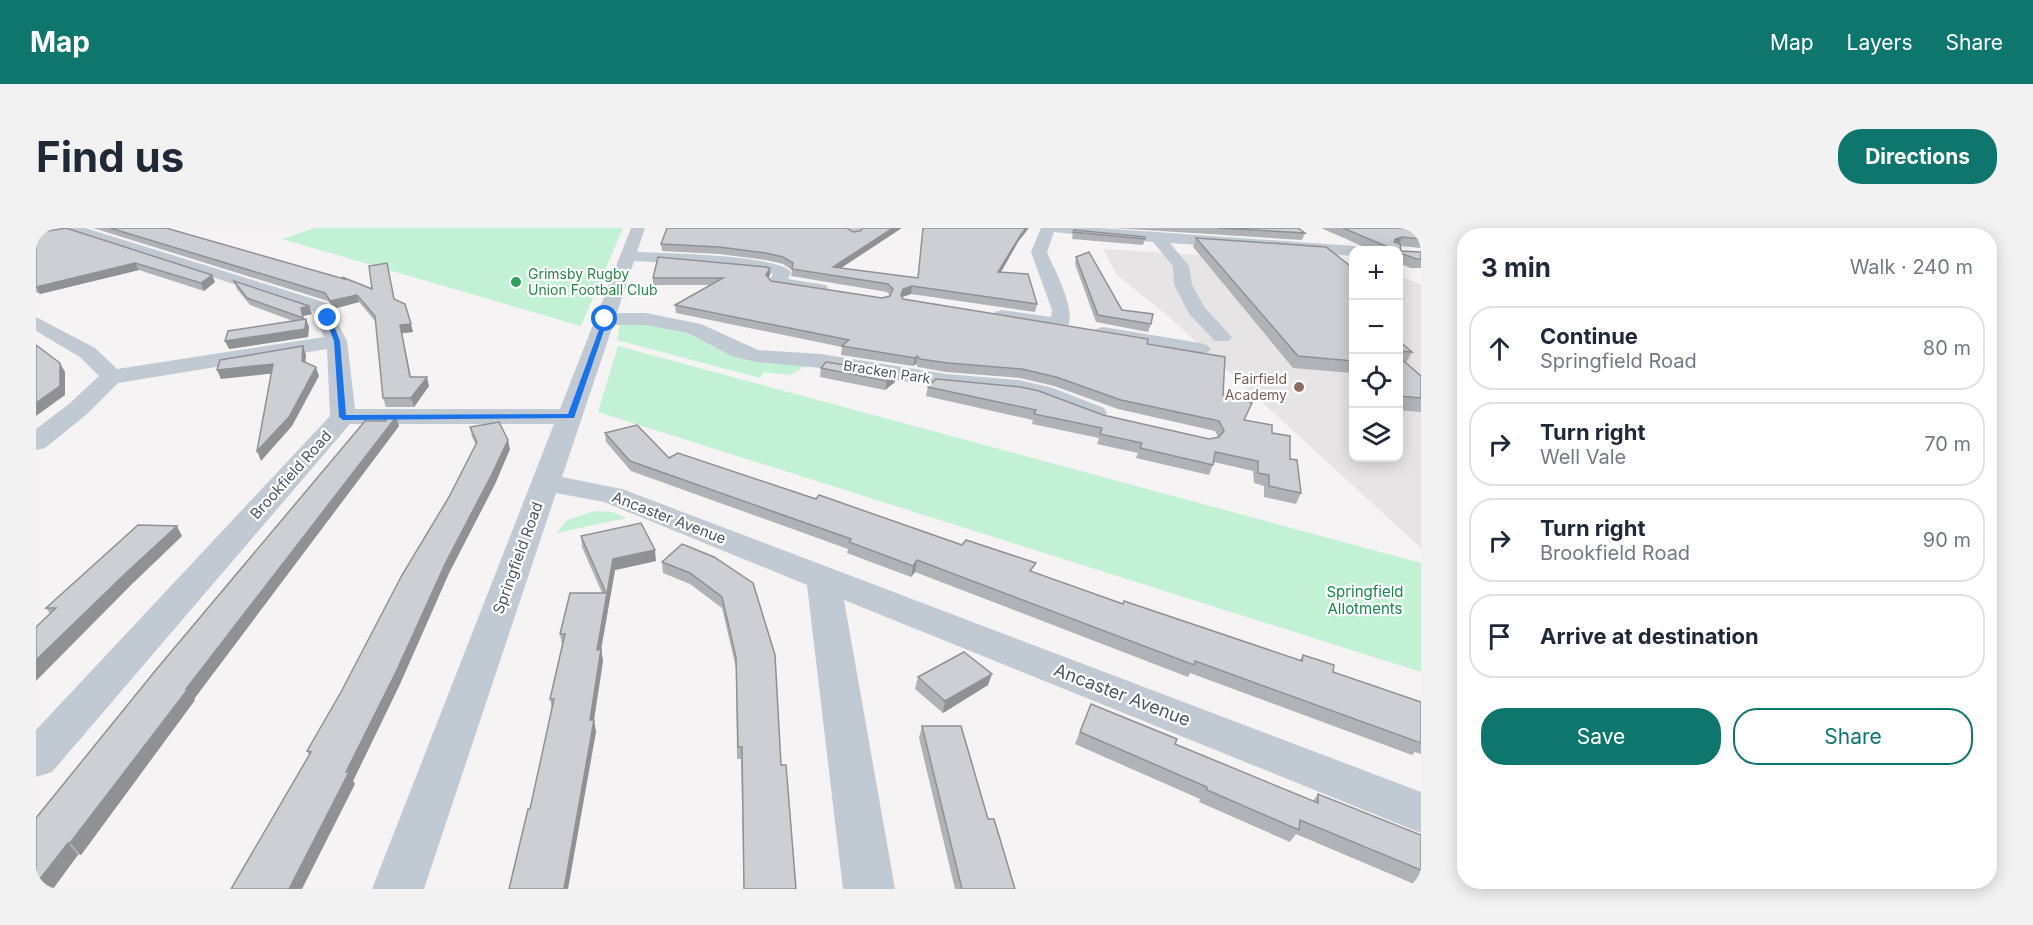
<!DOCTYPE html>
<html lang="en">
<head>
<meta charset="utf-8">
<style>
  body { margin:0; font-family:Inter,sans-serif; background:#f2f2f3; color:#1f2937 }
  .controls { position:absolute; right:18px; top:18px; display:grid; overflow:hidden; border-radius:12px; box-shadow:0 3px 15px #0003 }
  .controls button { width:54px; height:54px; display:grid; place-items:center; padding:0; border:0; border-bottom:2px solid #e0e1e3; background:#fff; color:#1f2937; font:30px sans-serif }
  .stop { position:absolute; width:18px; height:18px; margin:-14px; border:4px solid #1a73e8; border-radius:50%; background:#fff }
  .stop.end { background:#1a73e8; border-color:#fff; box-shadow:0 2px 6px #0008 }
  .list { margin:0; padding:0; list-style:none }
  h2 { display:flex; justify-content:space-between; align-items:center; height:78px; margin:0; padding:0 24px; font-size:26px }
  h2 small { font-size:20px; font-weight:400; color:#747a83 }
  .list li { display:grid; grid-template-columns:39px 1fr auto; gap:18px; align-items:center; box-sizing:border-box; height:84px; margin:0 12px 12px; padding:0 12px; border:2px solid #e0e1e3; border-radius:24px }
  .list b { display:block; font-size:22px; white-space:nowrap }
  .list p { margin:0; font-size:20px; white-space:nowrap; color:#747a83 }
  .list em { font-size:20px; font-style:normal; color:#747a83 }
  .actions { display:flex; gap:12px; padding:18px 24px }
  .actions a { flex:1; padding:14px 0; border:2px solid #0f766e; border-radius:24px; text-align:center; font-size:21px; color:#0f766e }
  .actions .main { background:#0f766e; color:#fff }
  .icon { flex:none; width:33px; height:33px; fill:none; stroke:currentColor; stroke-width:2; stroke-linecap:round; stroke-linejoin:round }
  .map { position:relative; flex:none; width:1385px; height:661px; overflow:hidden; border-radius:24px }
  header { display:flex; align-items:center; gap:36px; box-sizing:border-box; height:84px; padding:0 30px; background:#0f766e; color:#fff }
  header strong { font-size:28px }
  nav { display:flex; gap:33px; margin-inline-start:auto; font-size:21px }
  .intro { display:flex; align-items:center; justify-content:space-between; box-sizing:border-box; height:144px; padding:0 36px }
  h1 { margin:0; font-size:42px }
  .button { padding:15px 27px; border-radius:24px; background:#0f766e; color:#fff; font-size:21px; font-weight:700 }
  main { display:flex; gap:36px; padding:0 36px }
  aside { flex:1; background:#fff; border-radius:24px; box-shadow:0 3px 15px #0003 }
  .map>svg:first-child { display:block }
  .education { fill:#e6e4e5 }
  .green { fill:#c3f1d5 }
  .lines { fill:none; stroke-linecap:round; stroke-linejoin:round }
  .minor { fill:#c1cad2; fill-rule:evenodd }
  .wall { fill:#b0b2b7 }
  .shaded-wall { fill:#909195 }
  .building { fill:#cdcfd5; stroke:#909195; stroke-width:1.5 }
  .route { fill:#1a73e8 }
  .leisure-dot { fill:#2e9e5b; stroke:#fff; stroke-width:2 }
  .education-dot { fill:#8d6e63; stroke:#fff; stroke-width:2 }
  .labels { text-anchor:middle; stroke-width:4.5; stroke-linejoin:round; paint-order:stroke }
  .far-leisure-label { font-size:14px; fill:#27864d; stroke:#fff; text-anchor:start }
  .far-street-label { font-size:14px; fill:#4a5661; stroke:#fff }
  .far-education-label { font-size:14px; fill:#785e54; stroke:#fff; text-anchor:end }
  .street-label { font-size:15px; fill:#4a5661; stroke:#fff }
  .park-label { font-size:15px; fill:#17864f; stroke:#fff }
  .near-street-label { font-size:18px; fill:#4a5661; stroke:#fff }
</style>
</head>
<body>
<header>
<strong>Map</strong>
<nav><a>Map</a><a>Layers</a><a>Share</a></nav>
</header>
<div class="intro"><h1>Find us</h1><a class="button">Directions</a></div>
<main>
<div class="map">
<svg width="1385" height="661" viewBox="0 0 1385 661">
  <rect width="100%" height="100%" fill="#f5f3f3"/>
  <path class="education" d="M1067,21L1317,37L1318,230H1362L1363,48L1385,56V320L1132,88L1081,47Z"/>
  <g class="green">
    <path d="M278,0H587L545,98L246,11Z"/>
    <path d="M595,93L660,105L676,118L705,130L769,138L754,147L728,144L724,150L581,112L584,96Z"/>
    <path d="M582,118L1385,335V444L562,184Z"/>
    <path d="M559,283L576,284L590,290L520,305L531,292Z"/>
  </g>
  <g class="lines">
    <g class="minor">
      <path d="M27,0H49L291,75L311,113L319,181H524L595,0H609L601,24C627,25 743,27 755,44L752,51L790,57L793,61L790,65L784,66L735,58L732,54L737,46L730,44L662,36L598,33L581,85H610L665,96L722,122L785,126L910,146L983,152L1017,160L1068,180L1071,185L1068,190L1059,192L1001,170L983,166L910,160L785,140L720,134L696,128L652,105L610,97H577L526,249L586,261L1385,564V605L808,372L859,661H807L771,357L568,274L520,265L388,661H336L518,196H314L16,544L0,549V502L294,188L291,121L82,155L51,186L9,220L0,222V201L33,176L63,148L44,129L0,103V89L59,120L81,141L288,109L277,83L132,34L29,3Z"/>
      <path d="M814,0H830L823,7L818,8L811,4Z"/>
      <path d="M1005,0H1063L1318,18L1325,22H1318V28L1134,15L1153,38L1156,57L1169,80L1196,109L1193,113H1179L1154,87L1138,57L1137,38L1117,14L1018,4L1011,24C1018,41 1042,84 1031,100L1024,102L959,92L956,88L959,84L966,82L1015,89L1016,82L995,24Z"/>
      <path d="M1067,99L1164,115L1171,117L1175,121L1171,125L1164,127L1060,109L1057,105L1060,101Z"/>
    </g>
  </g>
  <g class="wall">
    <path d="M57,0H130L306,51V49L359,72L377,104L366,105L375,149L393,158L378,179H350L347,170L340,94L323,74L297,81L292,73Z"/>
    <path d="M631,0L805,40L881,50L982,14L965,44L1001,76L999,84L875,66L866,69L867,71L1111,116L1187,167L1209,192L1236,205L1254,231L1265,265L1260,276L1228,269V258L1218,255L1217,243L1178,234L1173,247L1100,230L1102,225L1061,216L1063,210L996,196L997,192L890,168L892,159L1067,187L1173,211L1182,209L1179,203L1082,181L1018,158L984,150L910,144L882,139L880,136L877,138L805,127L806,119L640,85L639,77L674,57H617V50L734,40V47L732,50L735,53L846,70L854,67L851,64L755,48L756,42L747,36L730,32L683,26L626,23L625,16Z"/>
    <path d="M1077,0H1262L1269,5L1266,12Z"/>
    <path d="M1285,0H1385V20L1364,18L1365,23L1385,24V40H1375L1362,35V22H1335Z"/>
    <path d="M1037,4L1109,11L1107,17L1036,11Z"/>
    <path d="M0,5L176,47L179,54L168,63L103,42L4,66L0,64Z"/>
    <path d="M1160,10L1317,40V147L1316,145L1257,140L1157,19Z"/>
    <path d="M1040,29L1086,82L1115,96L1112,104L1060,94L1039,36Z"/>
    <path d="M198,53L276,86L267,88L268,91H270L273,99L272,109L193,121L257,93L214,77L201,61Z"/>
    <path d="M1362,112L1376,124L1370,135L1385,148V184L1362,182Z"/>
    <path d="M785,140L859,154L849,162L784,149Z"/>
    <path d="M360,189L363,198L158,471L159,472L45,627H42L0,590L350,193Z"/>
    <path d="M434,199L474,221L459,256L413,345L364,456L317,553L319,556L273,527L271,523L305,464L413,269L440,217L436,209Z"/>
    <path d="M569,205L633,230L997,344L1087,376L1264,432L1267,427L1297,444L1385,474V526L1379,524L1376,527L1154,445L1152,449L879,344L875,349L811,325L812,321L595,243L570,214Z"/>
    <path d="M146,308L98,354L14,386L10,380Z"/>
    <path d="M545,308L620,333L579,342L565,421L567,433L558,492L560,504L494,581L516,481L514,471L526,417L524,406L566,365L546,319Z"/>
    <path d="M678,329L745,537L760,661H708L705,531H701L700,440L686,380L654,356L627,345L626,334Z"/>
    <path d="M882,449L952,457L907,485L879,461Z"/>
    <path d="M1055,476L1139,516L1277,573L1282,566L1385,607V659L1260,606L1254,614L1163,574L1164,571L1039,516Z"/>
    <path d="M886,498L952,591L979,661H919L883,510Z"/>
  </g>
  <g class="shaded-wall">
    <path d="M857,0H866L796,46L797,39Z"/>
    <path d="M990,0H993L982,14L961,51L962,44L984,8Z"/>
    <path d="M1366,9L1362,18L1355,20L1354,22L1359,11Z"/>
    <path d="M99,35L103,42L4,66L0,59Z"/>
    <path d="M734,40V47L730,54V47Z"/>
    <path d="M176,47L179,54L168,63L165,55Z"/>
    <path d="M876,58L875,66L866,69L865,67L867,61Z"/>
    <path d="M321,67L323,74L297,81L294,73Z"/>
    <path d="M273,78L276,86L267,88L269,98L270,91L273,99L272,109L193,121L189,113L269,98L265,80Z"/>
    <path d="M375,96L377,104L366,105L377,157L364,97Z"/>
    <path d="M267,118L270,127L269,142L266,133Z"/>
    <path d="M881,128L880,136L877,138L879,130Z"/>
    <path d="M24,135L29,144V167L0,188V175Z"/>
    <path d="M237,136L240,145L185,151L181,142Z"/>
    <path d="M280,139L283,148L256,198L225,233L221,223Z"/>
    <path d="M860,145L859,154L849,162L851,153Z"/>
    <path d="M391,149L393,158L378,179L375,170Z"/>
    <path d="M360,189L363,198L158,471L159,472L45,627L34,615L150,461Z"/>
    <path d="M472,212L474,221L459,256L413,345L364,456L317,553L319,556L266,661H253L310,544L410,334Z"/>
    <path d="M141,298L146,308L98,354L0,453V432L92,343Z"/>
    <path d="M619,322L620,333L579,342L563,433L561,422L577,331Z"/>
    <path d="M881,332L879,344L875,349L877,338Z"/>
    <path d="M565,421L567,433L557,497L558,492L560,504L532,661H528Z"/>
    <path d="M956,446L952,457L907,485L909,473Z"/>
    <path d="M32,615L42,627L17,661H0V656Z"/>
  </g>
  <g class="building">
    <path d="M30,0L176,47L165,55L99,35L0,59V5Z"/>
    <path d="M74,0H130L308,51L306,49L336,61L333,38L351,35L358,71L369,76L375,96L364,97L374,149H391L375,170H347L339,88L321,67L294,73L289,65Z"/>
    <path d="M631,0H811L817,4L824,3L827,0H857L797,39L882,50L887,0H990L984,8L962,44L992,46L1001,76L876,58L867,61L865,67L867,71L1112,111L1111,116L1189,129L1187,167L1216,175L1208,192L1236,197V205L1254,208V231L1261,232L1265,265L1233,258V247L1222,245V233L1179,224L1177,237L1104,220L1106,215L1064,206L1066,200L998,186L1000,182L892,159L900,151L985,159L1003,163L1067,187L1173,211L1183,209L1188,203L1183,193L1085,172L1020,149L986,141L912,135L884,131L881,128L879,130L806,118L813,112L639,77L687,50H617L622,29L730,39L734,40L730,47L735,53L846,70L854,68L857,61L852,56L756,41L757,35L747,29L730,25L683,19L625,16Z"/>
    <path d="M1182,0H1262L1269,5Z"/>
    <path d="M1307,0H1385V11L1366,9L1359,11L1358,14L1364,16L1365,23L1385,24V31H1380L1362,24V22H1359Z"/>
    <path d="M1038,2L1109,9V11L1037,4Z"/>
    <path d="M1160,10L1290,19L1317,40V71L1314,70L1317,73V133L1262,128Z"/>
    <path d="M1053,24L1086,82L1117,86L1115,96L1062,87L1040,29Z"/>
    <path d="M198,53L273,78L265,80L267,90L211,70Z"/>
    <path d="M270,91L269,101L189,113L192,103Z"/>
    <path d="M1362,112L1376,124L1362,123Z"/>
    <path d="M0,117L24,135V158L0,175Z"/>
    <path d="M267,118L266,133L280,139L253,189L221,223L237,136L181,142L184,132Z"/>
    <path d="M1362,128L1385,148V170L1362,168Z"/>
    <path d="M790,134L860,145L851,153L785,140Z"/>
    <path d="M349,189H360L150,461H152L34,615H32L0,656V590L119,443L329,193H350Z"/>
    <path d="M463,194L472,212L456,246L410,334L360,444L310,544H313L253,661H195L275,524L271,523L305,464L366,347L413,269L441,214L434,199Z"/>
    <path d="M601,197L633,230L642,225L780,271L783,267L926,317L930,312L1000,335L994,343L1087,376L1088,373L1266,433L1267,427L1298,437L1297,444L1385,474V515L1159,433L1158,437L881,332L877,338L813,314L815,311L594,233L569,205Z"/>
    <path d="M605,295L619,322L577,331L561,422L565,421L554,492H558L528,661H473L492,581H494L518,471H514L529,406H524L534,365H570L545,308Z"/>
    <path d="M102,297L141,298L92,343L0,432V399L20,380H10Z"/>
    <path d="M646,316L678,329L717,355L739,427L745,537H750L760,661H708L706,519H702L700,429L686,369L654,345L626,334Z"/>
    <path d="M928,424L956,446L909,473L882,449Z"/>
    <path d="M1055,476L1141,511L1139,516L1282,575V566L1385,607V642L1264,592L1263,602L1171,562V559L1044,504Z"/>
    <path d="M886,498H925L952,591H958L979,661H926Z"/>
  </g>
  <path class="route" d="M292,88L295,90L304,113L310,187L532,186L567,91H572L538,190L307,192L303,189L298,113L289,90Z"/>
  <circle class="leisure-dot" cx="480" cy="54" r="6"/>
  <circle class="education-dot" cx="1263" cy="159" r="6"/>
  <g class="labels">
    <g class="far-leisure-label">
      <text x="492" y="51">Grimsby Rugby<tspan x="492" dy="16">Union Football Club</tspan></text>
    </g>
    <g class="far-street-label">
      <text transform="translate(851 144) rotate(9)" y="5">Bracken Park</text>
    </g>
    <g class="far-education-label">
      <text x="1251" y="156">Fairfield<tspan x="1251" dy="16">Academy</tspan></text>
    </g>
    <g class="street-label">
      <text transform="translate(255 247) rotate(-48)" y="5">Brookfield Road</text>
      <text transform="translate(633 290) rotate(21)" y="5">Ancaster Avenue</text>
      <text transform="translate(482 330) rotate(-70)" y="5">Springfield Road</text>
    </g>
    <g class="park-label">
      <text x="1329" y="369">Springfield<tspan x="1329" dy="17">Allotments</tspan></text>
    </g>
    <g class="near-street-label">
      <text transform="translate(1086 467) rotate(21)" y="6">Ancaster Avenue</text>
    </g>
  </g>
</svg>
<div class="controls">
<button>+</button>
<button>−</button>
<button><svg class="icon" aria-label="locate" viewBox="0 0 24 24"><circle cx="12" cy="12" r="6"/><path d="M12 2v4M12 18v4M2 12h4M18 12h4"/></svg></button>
<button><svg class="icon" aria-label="layers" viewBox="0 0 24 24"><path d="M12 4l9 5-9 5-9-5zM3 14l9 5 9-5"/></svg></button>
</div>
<div class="stop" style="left:569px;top:91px"></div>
<div class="stop end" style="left:292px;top:90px"></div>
</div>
<aside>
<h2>3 min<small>Walk · 240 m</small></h2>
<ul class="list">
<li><svg class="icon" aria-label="ahead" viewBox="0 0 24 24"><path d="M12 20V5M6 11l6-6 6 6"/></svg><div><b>Continue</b><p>Springfield Road</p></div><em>80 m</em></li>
<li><svg class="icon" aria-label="right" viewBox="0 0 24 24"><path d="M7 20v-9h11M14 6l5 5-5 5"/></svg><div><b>Turn right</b><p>Well Vale</p></div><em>70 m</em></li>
<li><svg class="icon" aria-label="right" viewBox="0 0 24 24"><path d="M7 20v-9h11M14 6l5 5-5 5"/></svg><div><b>Turn right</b><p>Brookfield Road</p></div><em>90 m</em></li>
<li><svg class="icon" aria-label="arrive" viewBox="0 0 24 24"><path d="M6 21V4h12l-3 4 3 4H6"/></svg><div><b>Arrive at destination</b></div></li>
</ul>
<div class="actions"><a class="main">Save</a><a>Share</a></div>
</aside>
</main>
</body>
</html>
